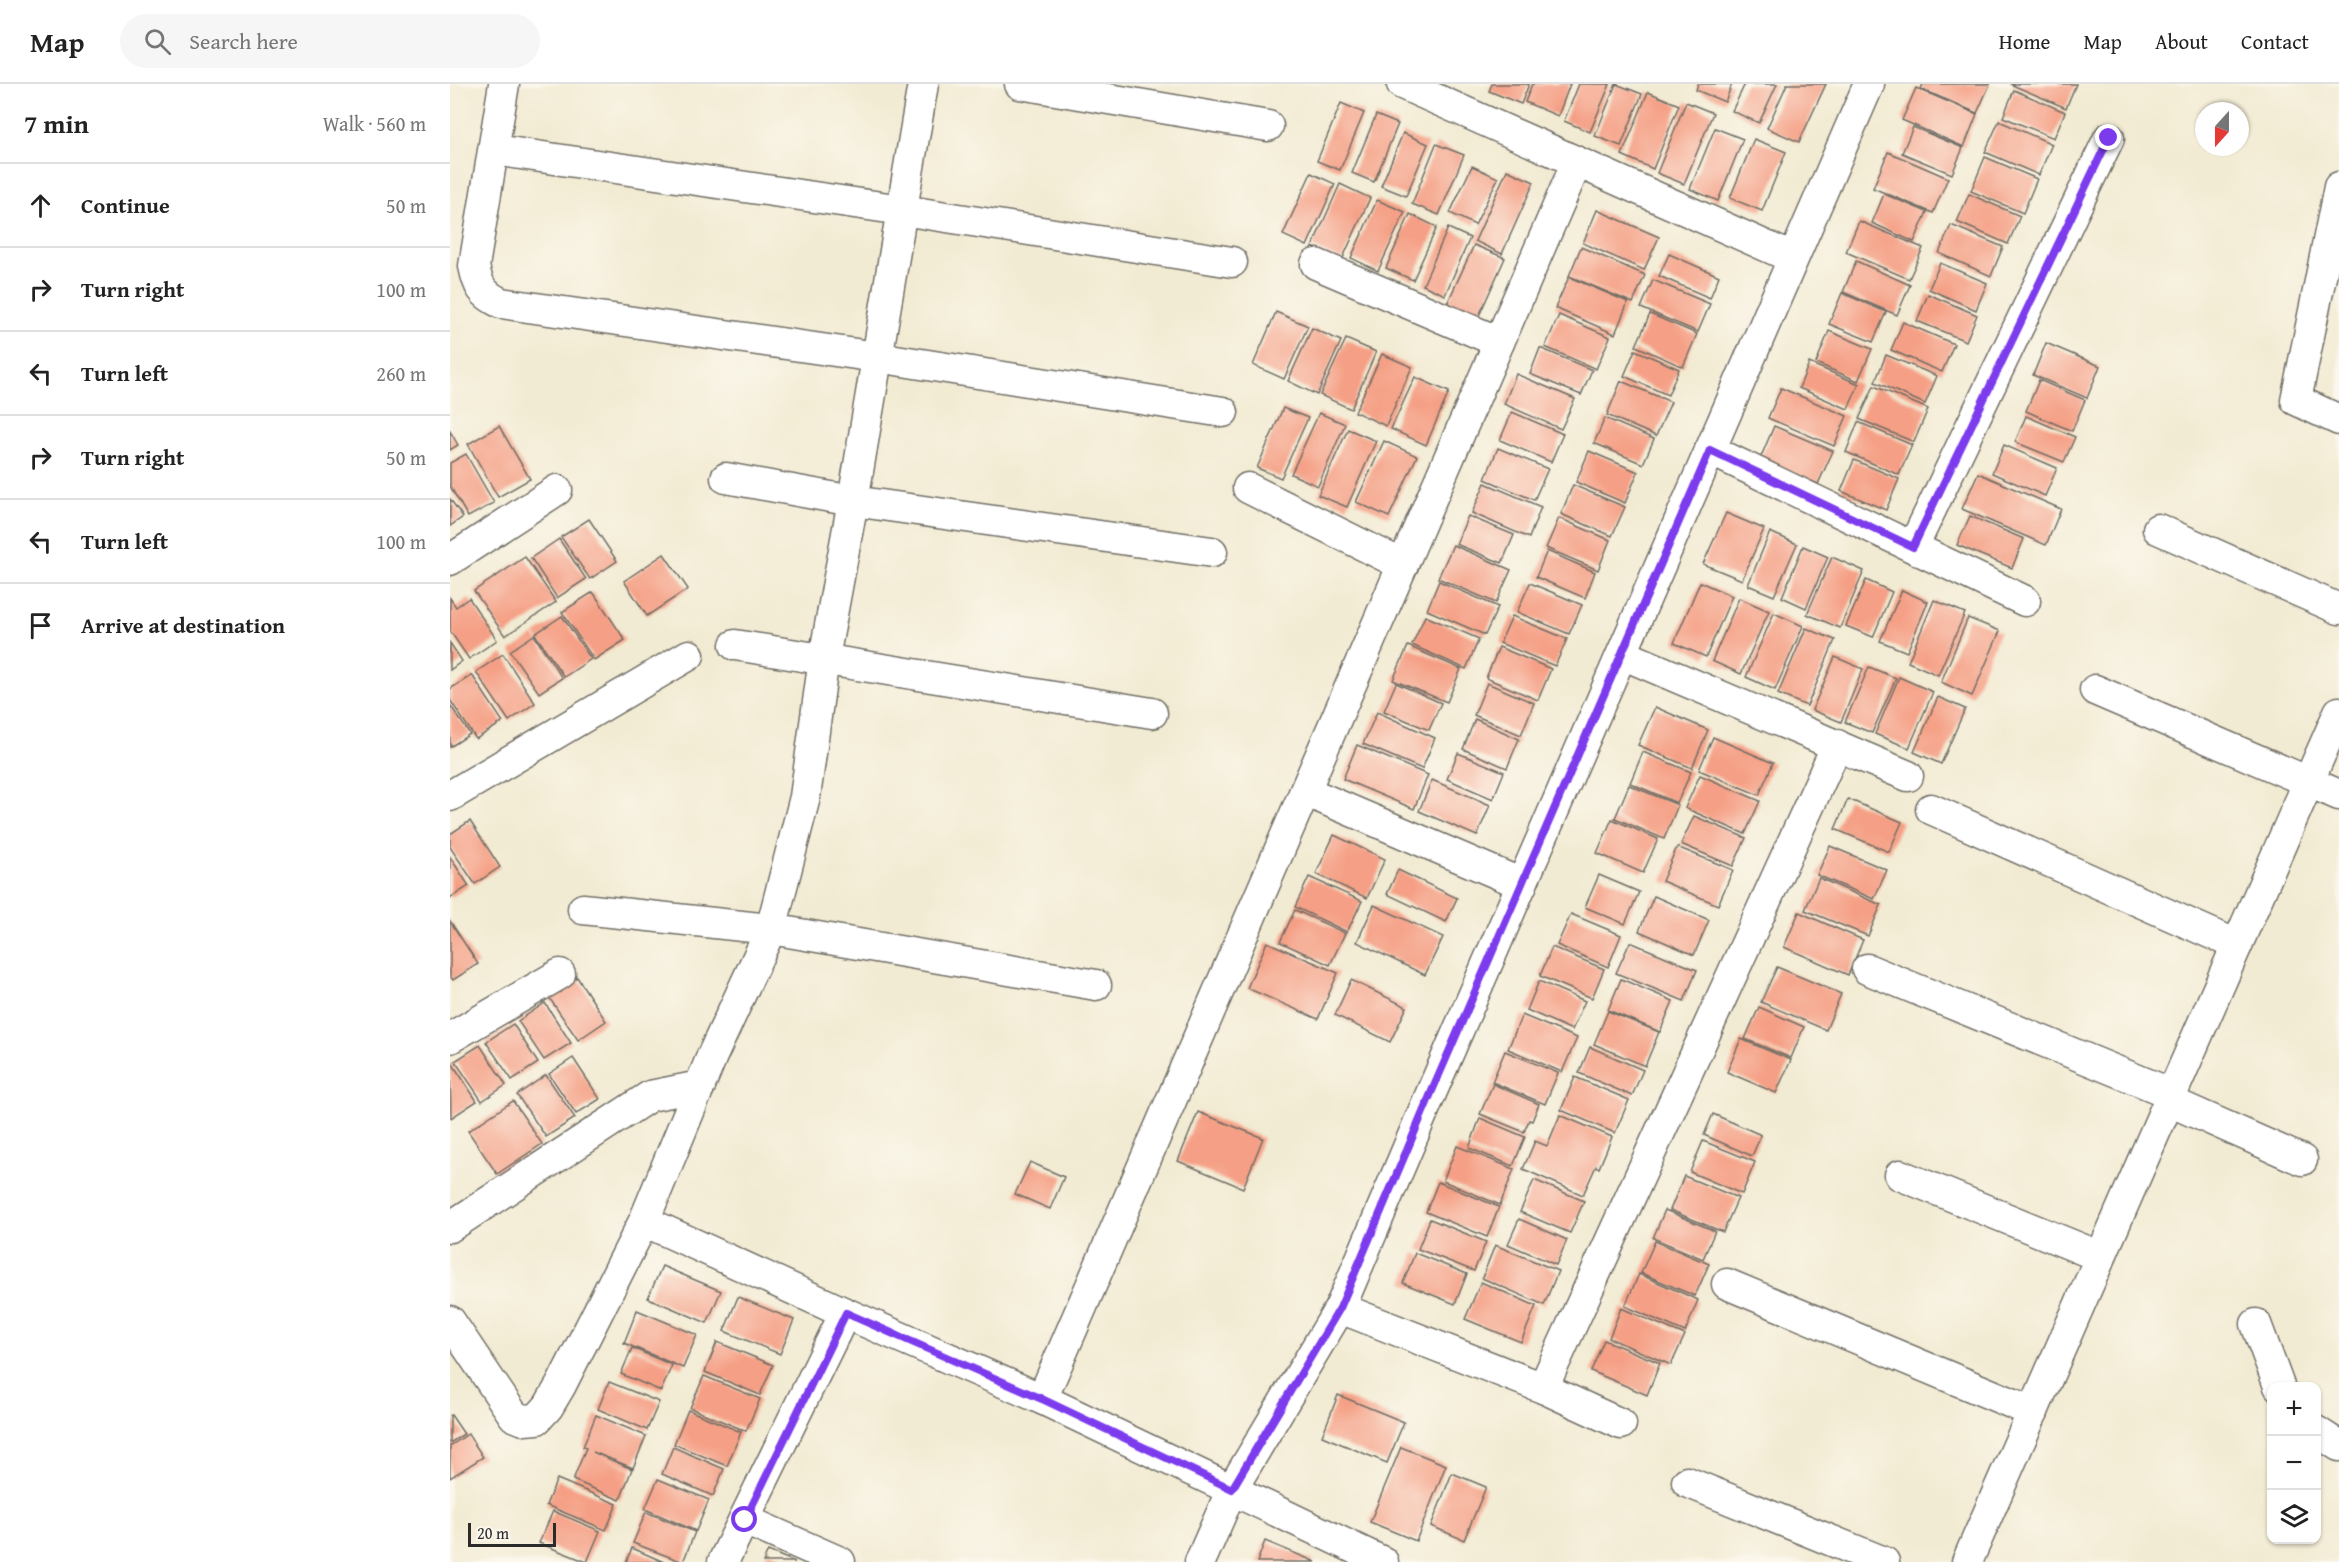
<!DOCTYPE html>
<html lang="en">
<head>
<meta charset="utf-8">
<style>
  body { margin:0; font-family:"Gentium Book Plus",serif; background:#f6f6f6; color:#222 }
  .controls { position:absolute; right:18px; bottom:18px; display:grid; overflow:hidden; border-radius:12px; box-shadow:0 2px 4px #0004 }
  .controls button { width:54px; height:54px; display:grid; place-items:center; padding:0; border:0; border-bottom:2px solid #e0e0e0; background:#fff; color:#222; font:30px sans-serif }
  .compass { position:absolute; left:1745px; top:18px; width:54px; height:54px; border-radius:50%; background:#fff; box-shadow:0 2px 4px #0004; rotate:201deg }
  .scale { position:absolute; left:18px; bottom:15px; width:88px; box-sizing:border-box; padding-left:6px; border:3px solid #2b2b2b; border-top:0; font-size:16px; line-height:21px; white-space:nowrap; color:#2b2b2b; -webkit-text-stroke:4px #fbf7ec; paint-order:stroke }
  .stop { position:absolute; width:18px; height:18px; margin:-14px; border:4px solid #7c3aed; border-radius:50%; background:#fff }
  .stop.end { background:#7c3aed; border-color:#fff; box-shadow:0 2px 6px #0008 }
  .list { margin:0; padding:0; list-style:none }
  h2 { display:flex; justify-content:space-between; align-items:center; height:78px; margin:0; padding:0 24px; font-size:26px }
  h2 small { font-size:20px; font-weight:400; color:#767676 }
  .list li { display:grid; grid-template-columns:39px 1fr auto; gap:18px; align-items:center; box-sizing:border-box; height:84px; padding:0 24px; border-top:2px solid #e0e0e0 }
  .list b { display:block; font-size:22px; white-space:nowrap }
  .list em { font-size:20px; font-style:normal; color:#767676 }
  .icon { flex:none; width:33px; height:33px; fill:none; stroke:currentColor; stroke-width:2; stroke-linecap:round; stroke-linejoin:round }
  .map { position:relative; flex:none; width:1889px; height:1478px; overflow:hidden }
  header { display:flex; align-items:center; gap:36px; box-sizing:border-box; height:84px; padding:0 30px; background:#fff; border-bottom:2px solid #e0e0e0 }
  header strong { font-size:28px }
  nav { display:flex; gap:33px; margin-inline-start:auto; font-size:21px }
  .search { width:420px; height:54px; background:#f6f6f6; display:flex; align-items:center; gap:15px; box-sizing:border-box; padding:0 21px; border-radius:33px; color:#767676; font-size:22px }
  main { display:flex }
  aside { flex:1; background:#fff }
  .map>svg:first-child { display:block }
  .building { fill:#f5a086 }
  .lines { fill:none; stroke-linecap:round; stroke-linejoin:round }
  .minor-casing { stroke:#716e66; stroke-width:33 }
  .minor { stroke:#fff; stroke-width:30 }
  .route { stroke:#7c3aed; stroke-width:8 }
</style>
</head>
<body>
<header>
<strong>Map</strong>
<div class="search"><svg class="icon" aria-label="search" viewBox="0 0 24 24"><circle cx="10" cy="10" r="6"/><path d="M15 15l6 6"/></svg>Search here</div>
<nav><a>Home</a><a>Map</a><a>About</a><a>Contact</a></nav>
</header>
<main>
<aside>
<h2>7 min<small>Walk · 560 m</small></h2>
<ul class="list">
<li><svg class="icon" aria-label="ahead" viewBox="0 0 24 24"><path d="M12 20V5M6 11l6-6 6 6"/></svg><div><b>Continue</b></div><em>50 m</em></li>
<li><svg class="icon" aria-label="right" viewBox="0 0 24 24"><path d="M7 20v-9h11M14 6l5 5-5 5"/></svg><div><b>Turn right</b></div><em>100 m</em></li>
<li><svg class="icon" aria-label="left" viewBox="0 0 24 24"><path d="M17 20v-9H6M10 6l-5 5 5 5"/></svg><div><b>Turn left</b></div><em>260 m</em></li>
<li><svg class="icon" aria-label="right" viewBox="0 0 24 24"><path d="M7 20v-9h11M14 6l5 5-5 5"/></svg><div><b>Turn right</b></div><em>50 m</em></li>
<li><svg class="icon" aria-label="left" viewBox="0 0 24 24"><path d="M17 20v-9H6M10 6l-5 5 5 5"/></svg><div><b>Turn left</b></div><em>100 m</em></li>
<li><svg class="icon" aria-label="arrive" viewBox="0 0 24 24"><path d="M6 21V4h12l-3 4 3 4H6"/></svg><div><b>Arrive at destination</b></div></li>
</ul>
</aside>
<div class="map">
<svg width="1889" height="1478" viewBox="0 0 1889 1478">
  <rect width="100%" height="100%" fill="#fbf7ec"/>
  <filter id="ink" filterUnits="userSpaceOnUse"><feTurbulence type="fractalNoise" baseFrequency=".0167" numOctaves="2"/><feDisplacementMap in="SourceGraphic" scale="12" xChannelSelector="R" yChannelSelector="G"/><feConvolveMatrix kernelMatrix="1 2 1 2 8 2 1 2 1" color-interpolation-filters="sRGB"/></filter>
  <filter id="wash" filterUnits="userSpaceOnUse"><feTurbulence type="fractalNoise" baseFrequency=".008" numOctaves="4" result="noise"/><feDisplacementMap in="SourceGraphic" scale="24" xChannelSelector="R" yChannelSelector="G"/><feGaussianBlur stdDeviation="1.35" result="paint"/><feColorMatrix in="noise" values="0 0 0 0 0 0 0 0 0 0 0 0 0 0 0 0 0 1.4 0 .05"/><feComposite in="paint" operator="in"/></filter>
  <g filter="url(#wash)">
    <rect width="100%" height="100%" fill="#f2ebd3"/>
    <g id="blocks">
      <g class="building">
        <path d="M1042,0H1079L1071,20L1039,7Z"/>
        <path d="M1082,0H1120L1108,32L1075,18Z"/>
        <path d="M1129,0H1160L1140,48L1114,37Z"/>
        <path d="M1166,0L1192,10L1171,62L1145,52Z"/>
        <path d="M1248,0H1282L1275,18L1246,6Z"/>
        <path d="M1295,0H1327L1309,39L1282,27Z"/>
        <path d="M1337,0H1376L1349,58L1317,44Z"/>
        <path d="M1473,0H1540L1527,29L1471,5Z"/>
        <path d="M1560,0H1626L1616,24Z"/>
        <path d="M1466,4L1527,30L1514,63L1452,36Z"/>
        <path d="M1564,6L1615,28L1604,54L1553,33Z"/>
        <path d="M1198,8L1229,21L1203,85L1172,71Z"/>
        <path d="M1236,18L1263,29L1234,100L1207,89Z"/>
        <path d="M891,19L914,29L890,86L867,77Z"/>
        <path d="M926,31L948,40L924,98L902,89Z"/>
        <path d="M1549,37L1602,60L1589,91L1535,68Z"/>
        <path d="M1463,43L1513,64L1502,90L1452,69Z"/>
        <path d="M1265,44L1293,55L1268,117L1240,105Z"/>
        <path d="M953,49L978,60L956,112L931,102Z"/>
        <path d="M1304,55L1336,68L1312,127L1280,114Z"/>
        <path d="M986,60L1014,71L989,131L962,120Z"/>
        <path d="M1438,68L1498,94L1483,129L1423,104Z"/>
        <path d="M1535,73L1587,95L1573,129L1521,107Z"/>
        <path d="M1022,82L1048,94L1025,141L1000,129Z"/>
        <path d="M1057,86L1084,98L1052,170L1025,157Z"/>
        <path d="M861,89L885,100L857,162L833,151Z"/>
        <path d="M890,100L920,114L892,176L862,163Z"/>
        <path d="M1434,110L1477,128L1464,158L1422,139Z"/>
        <path d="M1519,110L1570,132L1558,160L1507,138Z"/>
        <path d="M927,116L955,128L928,187L901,174Z"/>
        <path d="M1147,126L1209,153L1194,186L1133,159Z"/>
        <path d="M960,130L987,143L963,196L936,184Z"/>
        <path d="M1409,137L1473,164L1459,195L1396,168Z"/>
        <path d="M1501,141L1553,163L1541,192L1489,169Z"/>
        <path d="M998,144L1020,154L995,211L973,201Z"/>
        <path d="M1024,161L1055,174L1028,234L997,220Z"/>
        <path d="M1131,163L1195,191L1183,219L1119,192Z"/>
        <path d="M1219,170L1269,192L1260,214L1209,192Z"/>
        <path d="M1406,177L1460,201L1447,231L1393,208Z"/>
        <path d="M1490,179L1537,199L1526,226L1479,205Z"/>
        <path d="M1119,193L1178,218L1165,250L1105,224Z"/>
        <path d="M1203,196L1260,220L1248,248L1191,224Z"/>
        <path d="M1392,209L1436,228L1423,258L1379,240Z"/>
        <path d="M1478,210L1527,231L1516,257L1467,237Z"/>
        <path d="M826,228L858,242L834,295L803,281Z"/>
        <path d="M1200,230L1247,250L1233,283L1186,262Z"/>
        <path d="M1109,231L1160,253L1146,285L1095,263Z"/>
        <path d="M1453,238L1504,260L1492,288L1441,266Z"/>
        <path d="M862,244L891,257L867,311L838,297Z"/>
        <path d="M1379,247L1422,265L1408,297L1366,279Z"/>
        <path d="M896,255L926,268L901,325L870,311Z"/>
        <path d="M1596,259L1650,282L1637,314L1583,291Z"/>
        <path d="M1090,264L1142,286L1131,311L1080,290Z"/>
        <path d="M1185,266L1229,285L1218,311L1174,292Z"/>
        <path d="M932,270L962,283L936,342L905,328Z"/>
        <path d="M1436,271L1487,292L1475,320L1425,298Z"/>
        <path d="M1359,279L1409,300L1398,325L1349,304Z"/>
        <path d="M1066,290L1125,315L1111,345L1054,320Z"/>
        <path d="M965,293L999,308L976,361L941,345Z"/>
        <path d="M1589,296L1635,316L1622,347L1576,327Z"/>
        <path d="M1171,297L1221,318L1206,352L1157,331Z"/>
        <path d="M1424,302L1478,325L1464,358L1409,335Z"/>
        <path d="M1331,304L1397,332L1384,362L1318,334Z"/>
        <path d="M833,324L858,334L831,394L807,384Z"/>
        <path d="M1062,328L1113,350L1101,378L1050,356Z"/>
        <path d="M869,329L895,340L868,402L841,390Z"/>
        <path d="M1576,332L1625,353L1614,378L1565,358Z"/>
        <path d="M1155,334L1204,355L1193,380L1144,359Z"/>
        <path d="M1408,338L1462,361L1449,391L1396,368Z"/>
        <path d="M49,342L80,395L48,413L18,360Z"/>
        <path d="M1324,342L1383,367L1368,400L1310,375Z"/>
        <path d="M898,345L926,357L897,423L868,411Z"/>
        <path d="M0,347L8,361L0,366Z"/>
        <path d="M934,357L967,372L939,433L906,418Z"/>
        <path d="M1554,361L1607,384L1595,412L1542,389Z"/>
        <path d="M1048,364L1098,385L1084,416L1035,395Z"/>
        <path d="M1139,367L1188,388L1175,419L1126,398Z"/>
        <path d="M16,370L44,419L18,433L0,402V379Z"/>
        <path d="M1404,376L1449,395L1436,426L1391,407Z"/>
        <path d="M1528,389L1611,425L1596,461L1512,425Z"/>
        <path d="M1035,399L1091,423L1079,454L1022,429Z"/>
        <path d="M1123,401L1175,423L1162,452L1111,430Z"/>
        <path d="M0,415L13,433L0,442Z"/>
        <path d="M1276,429L1314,445L1292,496L1253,480Z"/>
        <path d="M1018,432L1064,451L1052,479L1006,460Z"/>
        <path d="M1520,432L1574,455L1562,484L1507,461Z"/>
        <path d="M1109,434L1160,456L1148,486L1096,464Z"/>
        <path d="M139,435L167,477L140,495L111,453Z"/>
        <path d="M1320,448L1347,460L1324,512L1298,501Z"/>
        <path d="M109,455L136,495L107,514L81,474Z"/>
        <path d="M1003,461L1061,486L1046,519L988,494Z"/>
        <path d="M1353,462L1378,473L1356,524L1332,513Z"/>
        <path d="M1097,467L1145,488L1135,514L1086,493Z"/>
        <path d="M214,470L238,505L197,532L174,497Z"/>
        <path d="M75,473L106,518L55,552L24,507Z"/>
        <path d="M1382,473L1414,487L1390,544L1357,530Z"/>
        <path d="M1416,496L1442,508L1423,553L1396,542Z"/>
        <path d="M989,497L1048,523L1035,551L977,526Z"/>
        <path d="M1250,498L1282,512L1256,573L1224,559Z"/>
        <path d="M1080,499L1132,521L1119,550L1067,528Z"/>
        <path d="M1452,506L1478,518L1457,568L1430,557Z"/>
        <path d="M143,508L175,556L144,576L112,528Z"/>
        <path d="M0,514L6,523L19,514L47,556L19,575L0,547Z"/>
        <path d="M1289,514L1319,527L1291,590L1262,577Z"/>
        <path d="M1484,516L1515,529L1488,591L1458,578Z"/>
        <path d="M1324,529L1353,542L1325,606L1296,593Z"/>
        <path d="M112,532L141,575L114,593L85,550Z"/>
        <path d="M975,532L1029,555L1016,585L962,561Z"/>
        <path d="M1062,532L1117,555L1105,582L1050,559Z"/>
        <path d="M1518,534L1550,547L1522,612L1491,598Z"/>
        <path d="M1356,544L1385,556L1357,622L1328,610Z"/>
        <path d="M84,551L112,594L89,609L60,567Z"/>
        <path d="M0,559L12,577L0,586Z"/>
        <path d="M958,562L1011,585L997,618L943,596Z"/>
        <path d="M1049,563L1101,585L1088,616L1036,594Z"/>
        <path d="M53,570L85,619L59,637L26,588Z"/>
        <path d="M1385,573L1413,585L1391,638L1362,626Z"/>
        <path d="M1419,583L1446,594L1422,649L1395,638Z"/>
        <path d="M22,591L53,638L26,655L0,616V605Z"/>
        <path d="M1449,593L1483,608L1459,664L1425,650Z"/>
        <path d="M946,599L991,619L979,646L934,627Z"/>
        <path d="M1037,599L1084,619L1071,651L1024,631Z"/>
        <path d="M1488,613L1515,625L1491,680L1464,668Z"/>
        <path d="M0,621L20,650L0,663Z"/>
        <path d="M1205,623L1258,646L1242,684L1188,661Z"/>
        <path d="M927,628L985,654L972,685L913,660Z"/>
        <path d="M1025,635L1069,655L1057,684L1013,665Z"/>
        <path d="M1263,653L1323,679L1309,711L1249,686Z"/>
        <path d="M907,661L978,691L964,725L893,695Z"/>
        <path d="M1193,668L1241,688L1227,719L1180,699Z"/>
        <path d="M1008,669L1054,688L1043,715L997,695Z"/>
        <path d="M1250,691L1310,717L1295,750L1235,724Z"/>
        <path d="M982,696L1040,721L1027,752L969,727Z"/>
        <path d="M1179,701L1228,721L1214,755L1165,734Z"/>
        <path d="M1398,715L1452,738L1439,768L1385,745Z"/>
        <path d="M1244,732L1296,754L1283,782L1231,760Z"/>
        <path d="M1162,735L1208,755L1193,789L1147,769Z"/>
        <path d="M20,737L50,783L25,800L0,763V750Z"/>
        <path d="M884,751L935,775L917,814L866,790Z"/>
        <path d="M1380,762L1437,786L1424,815L1367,791Z"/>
        <path d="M1227,763L1283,786L1268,821L1212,797Z"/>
        <path d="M0,773L19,802L0,814Z"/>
        <path d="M948,786L1007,814L996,838L937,810Z"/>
        <path d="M1149,791L1189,808L1175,840L1135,823Z"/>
        <path d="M859,793L912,817L897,848L845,823Z"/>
        <path d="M1369,794L1431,821L1418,852L1355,826Z"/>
        <path d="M1204,812L1259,836L1244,871L1189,847Z"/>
        <path d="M924,821L993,853L975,891L907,858Z"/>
        <path d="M845,826L895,849L880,881L830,858Z"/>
        <path d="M1349,828L1413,856L1398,891L1334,863Z"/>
        <path d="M1121,830L1171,851L1158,883L1107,861Z"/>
        <path d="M0,837L28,880L3,896L0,892Z"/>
        <path d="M817,858L888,889L868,935L797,904Z"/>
        <path d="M1180,858L1247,886L1234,917L1166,889Z"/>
        <path d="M1102,863L1154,885L1142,914L1090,892Z"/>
        <path d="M1327,883L1391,910L1376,946L1311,918Z"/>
        <path d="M127,893L156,937L128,956L98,912Z"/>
        <path d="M1171,895L1223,917L1210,948L1158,926Z"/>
        <path d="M901,896L957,923L940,958L885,931Z"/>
        <path d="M1089,897L1135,917L1122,946L1077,926Z"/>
        <path d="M95,919L121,959L94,976L68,937Z"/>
        <path d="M1309,923L1354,943L1341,974L1295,955Z"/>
        <path d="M1158,927L1209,948L1195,982L1144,960Z"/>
        <path d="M1072,931L1127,954L1112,988L1058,965Z"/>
        <path d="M63,940L88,979L62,996L36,958Z"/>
        <path d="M1291,955L1341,976L1326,1009L1277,988Z"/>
        <path d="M30,961L56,1001L32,1017L5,977Z"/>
        <path d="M1140,963L1193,986L1182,1012L1129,989Z"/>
        <path d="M1055,967L1108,989L1095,1020L1042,998Z"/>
        <path d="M123,974L150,1015L126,1030L99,990Z"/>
        <path d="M2,979L27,1017L1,1034L0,980Z"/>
        <path d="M96,991L125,1034L96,1053L67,1011Z"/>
        <path d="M1125,993L1179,1016L1165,1049L1111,1026Z"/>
        <path d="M1043,1000L1089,1020L1082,1037L1079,1036L1074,1048L1030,1030Z"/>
        <path d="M63,1017L92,1060L47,1090L18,1047Z"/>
        <path d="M748,1028L813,1054L793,1104L728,1077Z"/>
        <path d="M1263,1030L1311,1051L1302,1072L1254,1051Z"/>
        <path d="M1110,1031L1162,1053L1149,1084L1146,1082L1133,1111L1073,1085L1085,1057L1097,1062Z"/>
        <path d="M1030,1034L1075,1053L1063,1082L1019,1064Z"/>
        <path d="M1253,1057L1305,1078L1292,1110L1240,1088Z"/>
        <path d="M1007,1062L1064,1085L1050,1121L993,1097Z"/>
        <path d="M580,1078L614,1093L600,1125L565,1110Z"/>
        <path d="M1234,1092L1288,1114L1273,1148L1220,1126Z"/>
        <path d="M1084,1096L1134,1117L1120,1149L1070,1128Z"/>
        <path d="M988,1098L1049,1123L1037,1153L976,1128Z"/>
        <path d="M1215,1126L1265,1147L1253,1175L1203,1154Z"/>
        <path d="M980,1135L1036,1158L1024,1187L968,1165Z"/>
        <path d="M1069,1135L1117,1156L1106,1181L1058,1160Z"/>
        <path d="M1205,1157L1259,1180L1245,1212L1191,1189Z"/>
        <path d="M1045,1161L1108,1187L1094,1221L1032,1194Z"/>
        <path d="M965,1169L1017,1190L1005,1220L953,1199Z"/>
        <path d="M212,1182L271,1207L257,1239L198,1214Z"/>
        <path d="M1189,1190L1248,1216L1235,1248L1175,1222Z"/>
        <path d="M1031,1198L1086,1222L1071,1258L1015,1235Z"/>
        <path d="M288,1213L344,1236L330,1270L274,1247Z"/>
        <path d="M1171,1224L1235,1251L1221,1281L1159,1254Z"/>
        <path d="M187,1226L247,1251L233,1284L174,1259Z"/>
        <path d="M1154,1256L1210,1279L1197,1311L1141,1287Z"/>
        <path d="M267,1258L323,1281L310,1311L255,1288Z"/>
        <path d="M182,1264L222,1281L211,1307L171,1290Z"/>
        <path d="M254,1292L310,1315L296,1347L240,1324Z"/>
        <path d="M159,1298L209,1318L197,1346L148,1325Z"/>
        <path d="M888,1311L954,1338L937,1379L872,1352Z"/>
        <path d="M238,1326L291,1348L277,1382L224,1360Z"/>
        <path d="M1,1331L14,1350L0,1359V1332Z"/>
        <path d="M146,1331L196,1352L183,1384L143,1368L182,1385L170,1416L123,1396L136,1364L133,1363Z"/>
        <path d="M18,1350L33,1373L0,1394V1362Z"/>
        <path d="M223,1363L274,1385L263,1412L212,1390Z"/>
        <path d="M951,1363L996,1381L966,1457L920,1438Z"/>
        <path d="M1002,1389L1036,1403L1014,1456L981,1442Z"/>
        <path d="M107,1395L167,1420L156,1446L96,1421Z"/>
        <path d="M208,1395L259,1416L246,1447L195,1425Z"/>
        <path d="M103,1427L150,1447L137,1478L89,1459Z"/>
        <path d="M196,1428L245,1448L233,1478L183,1459Z"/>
        <path d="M815,1457L866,1478H807Z"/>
        <path d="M182,1464L214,1478H176Z"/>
        <path d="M318,1467L345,1478H313Z"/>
      </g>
    </g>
  </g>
  <g filter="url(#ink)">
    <use href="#blocks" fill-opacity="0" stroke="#716e66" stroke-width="1.5"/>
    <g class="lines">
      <g class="minor-casing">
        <g id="minor">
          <path d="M54,0L24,182C28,202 32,210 51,219L427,273L773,328"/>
          <path d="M570,0L818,42"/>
          <path d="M952,0L1343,174"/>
          <path d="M44,66L452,126L782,178"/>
          <path d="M1889,103L1846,316L1889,336"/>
          <path d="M866,180L1049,258"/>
          <path d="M1260,366L1575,517"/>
          <path d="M276,394L403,417L762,468"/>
          <path d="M798,404L953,481"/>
          <path d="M1708,445L1889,525"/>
          <path d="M1463,463L1659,54"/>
          <path d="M0,476L107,406"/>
          <path d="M285,561L702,629"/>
          <path d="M1172,570L1458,692"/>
          <path d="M1645,606L1889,711"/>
          <path d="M855,707L1072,800"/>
          <path d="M0,712L239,571"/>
          <path d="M1481,725L1787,861"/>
          <path d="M133,825L321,845L646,901"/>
          <path d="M1417,885L1722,1010"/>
          <path d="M0,954L110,890"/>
          <path d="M1719,1017L1852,1076"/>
          <path d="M1450,1091L1651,1173"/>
          <path d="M194,1137L262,972L321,845L355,713L374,574L403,417L473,0"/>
          <path d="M0,1143L200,1012L250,1002"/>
          <path d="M1277,1200L1583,1328"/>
          <path d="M890,1224L1093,1304L1387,661"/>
          <path d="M0,1237L64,1332L74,1336L87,1335L98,1323L111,1301L194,1137L395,1229L592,1315L933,1478"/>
          <path d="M1806,1240L1829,1302"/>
          <path d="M1093,1304L1171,1340"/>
          <path d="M592,1315L1127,78"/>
          <path d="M1866,1347L1889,1362"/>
          <path d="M1237,1398L1434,1478"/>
          <path d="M295,1436L390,1478"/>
          <path d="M273,1478L395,1229"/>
          <path d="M750,1478L782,1405L890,1224L982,1007L1419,0"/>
          <path d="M1517,1478L1889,628"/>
        </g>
      </g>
      <use href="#minor" class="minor"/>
    </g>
  </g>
  <g class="lines" filter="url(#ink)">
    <path class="route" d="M295,1436L396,1229L592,1315L782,1405L890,1224L982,1007L1260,366L1463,463L1659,54"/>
  </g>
</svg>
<div class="controls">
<button>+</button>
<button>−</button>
<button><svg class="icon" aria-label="layers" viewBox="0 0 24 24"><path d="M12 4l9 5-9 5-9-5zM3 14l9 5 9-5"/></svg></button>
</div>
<svg class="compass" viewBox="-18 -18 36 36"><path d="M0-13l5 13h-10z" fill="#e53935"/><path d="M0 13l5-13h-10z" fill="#767676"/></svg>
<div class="scale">20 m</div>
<div class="stop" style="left:295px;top:1436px"></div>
<div class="stop end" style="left:1659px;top:54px"></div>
</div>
</main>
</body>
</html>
